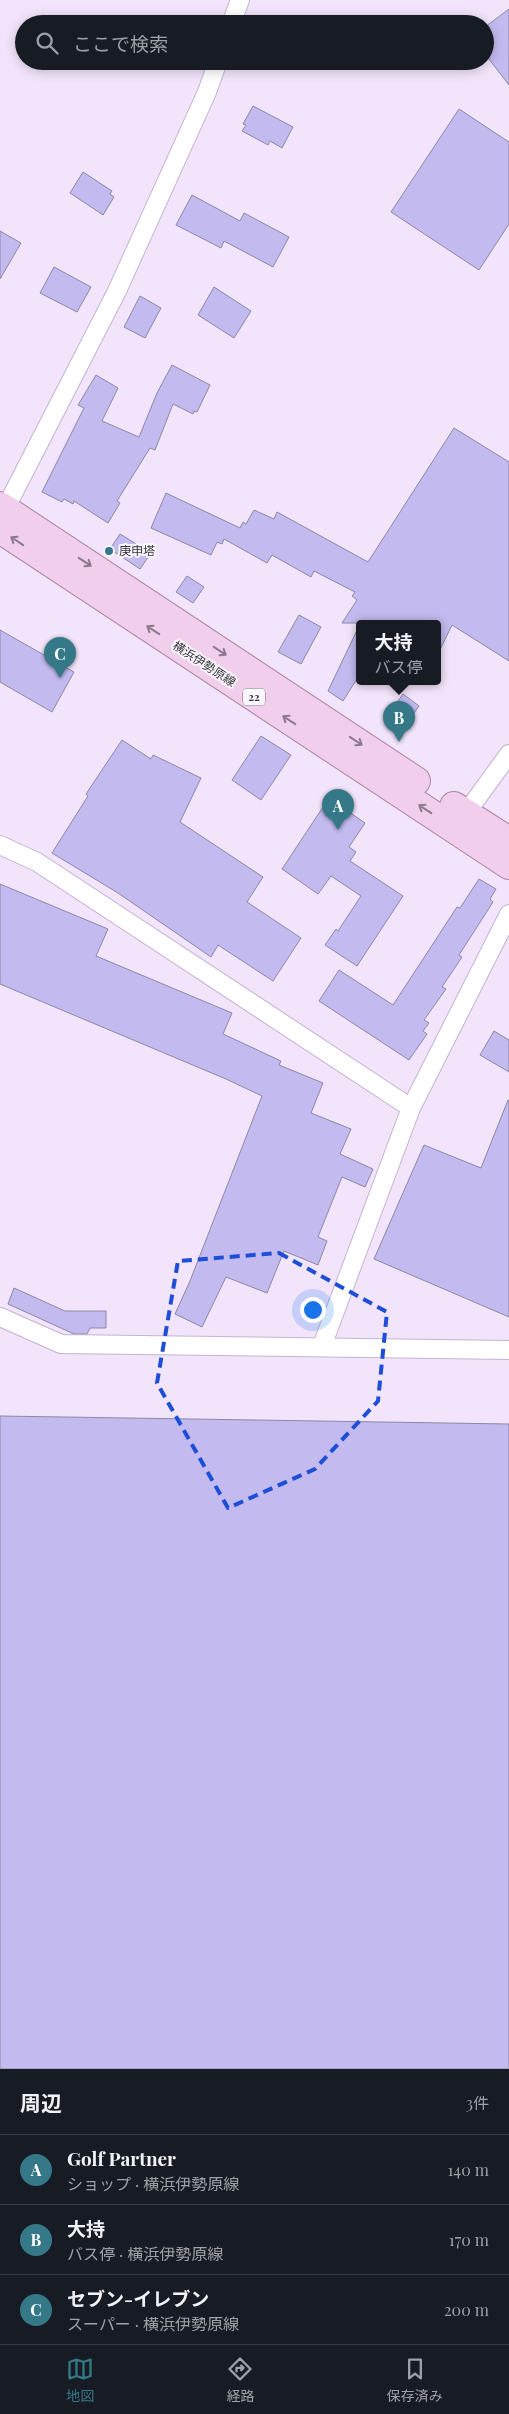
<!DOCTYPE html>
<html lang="ja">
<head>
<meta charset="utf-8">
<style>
  body { margin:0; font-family:"Playfair Display","Noto Sans JP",serif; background:#242831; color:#f1f3f6 }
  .you { position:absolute; left:312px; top:1309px; width:18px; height:18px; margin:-12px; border:4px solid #fff; border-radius:50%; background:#1a73e8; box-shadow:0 0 0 8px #1a73e833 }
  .badge { display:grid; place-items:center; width:32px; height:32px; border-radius:50%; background:#357988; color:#fff; font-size:16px; font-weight:700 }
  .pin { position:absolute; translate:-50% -41px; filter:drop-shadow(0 1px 2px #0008) }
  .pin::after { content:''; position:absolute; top:26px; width:18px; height:15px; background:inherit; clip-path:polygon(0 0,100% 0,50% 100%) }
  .popup { position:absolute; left:356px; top:620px; width:85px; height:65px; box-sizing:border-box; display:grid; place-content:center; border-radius:5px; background:#171b24; filter:drop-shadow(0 1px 4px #0005); font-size:16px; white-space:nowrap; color:#9ea1a6 }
  .popup b { font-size:19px; color:#f1f3f6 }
  .popup::after { content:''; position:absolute; left:50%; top:100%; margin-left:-10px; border:10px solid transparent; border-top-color:#171b24 }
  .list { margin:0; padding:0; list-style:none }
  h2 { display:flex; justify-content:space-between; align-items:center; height:65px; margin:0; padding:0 20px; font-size:21px }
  h2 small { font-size:16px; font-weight:400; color:#9ea1a6 }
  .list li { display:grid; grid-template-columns:32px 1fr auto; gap:15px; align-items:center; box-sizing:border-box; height:70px; padding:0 20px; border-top:1px solid #363941 }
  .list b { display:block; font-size:19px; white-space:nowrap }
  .list p { margin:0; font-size:16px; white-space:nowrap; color:#9ea1a6 }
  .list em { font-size:16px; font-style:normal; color:#9ea1a6 }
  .icon { flex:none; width:28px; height:28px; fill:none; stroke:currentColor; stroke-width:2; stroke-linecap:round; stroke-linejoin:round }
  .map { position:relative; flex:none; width:509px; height:2069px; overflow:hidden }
  .search { position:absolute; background:#171b24; box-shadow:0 2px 12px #0003; left:15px; right:15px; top:15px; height:55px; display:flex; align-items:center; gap:12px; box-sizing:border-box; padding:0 18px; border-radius:28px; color:#9ea1a6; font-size:19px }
  .sheet { height:275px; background:#171b24 }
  nav { display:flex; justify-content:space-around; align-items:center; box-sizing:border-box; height:70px; border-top:1px solid #363941; background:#171b24; font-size:14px; color:#9ea1a6 }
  nav a { display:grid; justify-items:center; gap:2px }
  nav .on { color:#357988 }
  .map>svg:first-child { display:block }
  .building { fill:#c3baef; stroke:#8c88a4 }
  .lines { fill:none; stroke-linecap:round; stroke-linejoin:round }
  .minor-casing { stroke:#c4b4d0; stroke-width:20 }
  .primary-casing { stroke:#ab82a7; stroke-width:30 }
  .minor { stroke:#fff; stroke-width:18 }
  .primary { stroke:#f1ceec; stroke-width:28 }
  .oneway { stroke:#8c798c }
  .marked { fill:none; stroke:#1d4ed8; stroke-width:4; stroke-dasharray:10 6; stroke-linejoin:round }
  .poi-dot { fill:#357988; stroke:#f9f6fc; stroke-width:2 }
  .labels { text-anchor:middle; stroke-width:4; stroke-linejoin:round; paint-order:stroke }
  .shield { fill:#f9f6fc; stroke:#736e77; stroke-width:1 }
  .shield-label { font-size:11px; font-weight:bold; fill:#39333e }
  .poi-label { font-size:12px; fill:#39333e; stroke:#f9f6fc; text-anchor:start }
  .street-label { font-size:12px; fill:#39333e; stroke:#f9f6fc }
</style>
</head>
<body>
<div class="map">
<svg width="509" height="2069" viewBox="0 0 509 2069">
  <rect width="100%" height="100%" fill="#f2e4fb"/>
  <g class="building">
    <path d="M509,9V85L485,54V27Z"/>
    <path d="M253,106L293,127L282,148L270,141L268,145L242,131L246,125L243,124Z"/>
    <path d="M459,109L509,142V224L479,270L391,212Z"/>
    <path d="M83,172L112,191L110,194L114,197L103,215L70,193Z"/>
    <path d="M192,195L240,221L244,213L289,237L273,267L224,241L221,248L176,225Z"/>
    <path d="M0,231L21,243L0,279Z"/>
    <path d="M54,267L91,287L77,312L40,293Z"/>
    <path d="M214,287L251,311L234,338L198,315Z"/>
    <path d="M140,296L161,308L145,338L124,327Z"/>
    <path d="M172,365L210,385L197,412L194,411L193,414L173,404L155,450L150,448L117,501L120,503L108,523L74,501L73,504L64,499L62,502L42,492L84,408L78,405L96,375L118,388L102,421L139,437L157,393Z"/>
    <path d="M454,428L509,462V661L452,625L438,654V623H342L357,600L352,596L355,592L314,571L311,577L272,555L267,563L224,539L222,544L217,542L211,555L151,528L166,493L240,528L243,522L246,524L254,510L274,519L277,512L368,562Z"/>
    <path d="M120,534L151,553L140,569L110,549Z"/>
    <path d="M187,576L204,587L193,603L176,592Z"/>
    <path d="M299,615L321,627L301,664L278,652Z"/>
    <path d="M360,624V674L343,701L328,691Z"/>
    <path d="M0,630L74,672L52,712L0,682Z"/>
    <path d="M403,694L419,706L400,733L384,721Z"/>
    <path d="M261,736L291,755L261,800L232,780Z"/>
    <path d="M122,740L151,759L153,755L201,778L180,822L263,877L247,902L301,938L273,981L218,945L211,957L118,893L52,853L88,796L86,794Z"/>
    <path d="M329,798L365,823L349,847L356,852L350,861L403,896L357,966L325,945L336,929L338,931L361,896L331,876L318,894L282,869Z"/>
    <path d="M479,879L496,889L490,899L493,902L459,955L462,957L442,987L446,989L424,1020L429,1023L423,1031L427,1034L409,1060L319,1001L339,970L393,1005L457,907L460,908Z"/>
    <path d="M0,884L108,929L96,956L232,1013L223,1034L281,1061L279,1065L323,1083L311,1113L351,1129L340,1154L373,1169L365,1187L342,1177L318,1237L327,1241L318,1265L284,1251L267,1293L226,1277L202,1327L175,1314L190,1281L262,1096L226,1079L0,984Z"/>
    <path d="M494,1031L509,1040V1072L480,1055Z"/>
    <path d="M508,1100H509V1317L374,1259L424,1145L481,1168Z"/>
    <path d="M14,1288L65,1311H106V1328H90L87,1334H74L8,1304Z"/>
    <path d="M0,1416L509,1424V2069H0Z"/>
  </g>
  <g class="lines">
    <g class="minor-casing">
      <g id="minor">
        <path d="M231,24L240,0"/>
        <path d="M0,519L117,291L207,92L218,61"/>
        <path d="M461,820L509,754"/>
        <path d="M0,845L37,862L411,1108"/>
        <path d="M0,1317L61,1344L509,1350"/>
        <path d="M322,1346L411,1108L509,914"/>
      </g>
    </g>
    <g class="primary-casing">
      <g id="primary">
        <path d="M0,506L416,781"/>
        <path d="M0,529L509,865"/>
        <path d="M454,806L509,841"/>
      </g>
    </g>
    <use href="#minor" class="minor"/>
    <use href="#primary" class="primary"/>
  </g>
  <defs><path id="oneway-shaft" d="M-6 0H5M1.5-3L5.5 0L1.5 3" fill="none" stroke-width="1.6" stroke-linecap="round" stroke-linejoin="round" transform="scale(1.25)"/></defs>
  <g class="oneway">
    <use href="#oneway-shaft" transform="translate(17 541) rotate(-146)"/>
    <use href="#oneway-shaft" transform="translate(85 562) rotate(33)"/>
    <use href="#oneway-shaft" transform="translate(153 630) rotate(-147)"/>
    <use href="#oneway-shaft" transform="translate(220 651) rotate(33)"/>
    <use href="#oneway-shaft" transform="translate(289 720) rotate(-147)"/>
    <use href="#oneway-shaft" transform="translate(356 741) rotate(34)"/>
    <use href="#oneway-shaft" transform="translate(425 809) rotate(-147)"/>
  </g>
  <path class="marked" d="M279,1253L387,1312L378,1401L315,1469L228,1508L157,1383L178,1261Z"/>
  <circle class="poi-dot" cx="109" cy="551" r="5"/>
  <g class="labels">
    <rect class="shield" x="243" y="688.5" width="22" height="17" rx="4"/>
    <g class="shield-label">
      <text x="254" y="701">22</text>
    </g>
    <g class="poi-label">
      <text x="119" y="555">庚申塔</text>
    </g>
    <g class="street-label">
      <text transform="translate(204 664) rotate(33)" y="4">横浜伊勢原線</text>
    </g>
  </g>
</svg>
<div class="you"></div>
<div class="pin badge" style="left:338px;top:830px">A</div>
<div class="pin badge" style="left:399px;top:742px">B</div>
<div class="popup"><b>大持</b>バス停</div>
<div class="pin badge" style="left:60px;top:678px">C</div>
<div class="search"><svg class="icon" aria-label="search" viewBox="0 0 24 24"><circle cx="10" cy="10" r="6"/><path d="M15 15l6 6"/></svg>ここで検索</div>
</div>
<section class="sheet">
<h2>周辺<small>3件</small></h2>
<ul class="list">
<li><span class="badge">A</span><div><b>Golf Partner</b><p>ショップ · 横浜伊勢原線</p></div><em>140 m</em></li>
<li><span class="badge">B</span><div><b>大持</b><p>バス停 · 横浜伊勢原線</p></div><em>170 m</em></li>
<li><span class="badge">C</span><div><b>セブン-イレブン</b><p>スーパー · 横浜伊勢原線</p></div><em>200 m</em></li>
</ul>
</section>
<nav>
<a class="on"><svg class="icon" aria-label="map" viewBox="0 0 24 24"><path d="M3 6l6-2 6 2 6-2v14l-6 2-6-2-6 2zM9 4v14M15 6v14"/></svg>地図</a>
<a><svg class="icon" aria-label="directions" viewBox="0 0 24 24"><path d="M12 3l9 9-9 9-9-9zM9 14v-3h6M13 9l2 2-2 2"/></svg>経路</a>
<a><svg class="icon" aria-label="saved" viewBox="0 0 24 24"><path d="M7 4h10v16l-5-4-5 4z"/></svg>保存済み</a>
</nav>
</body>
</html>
